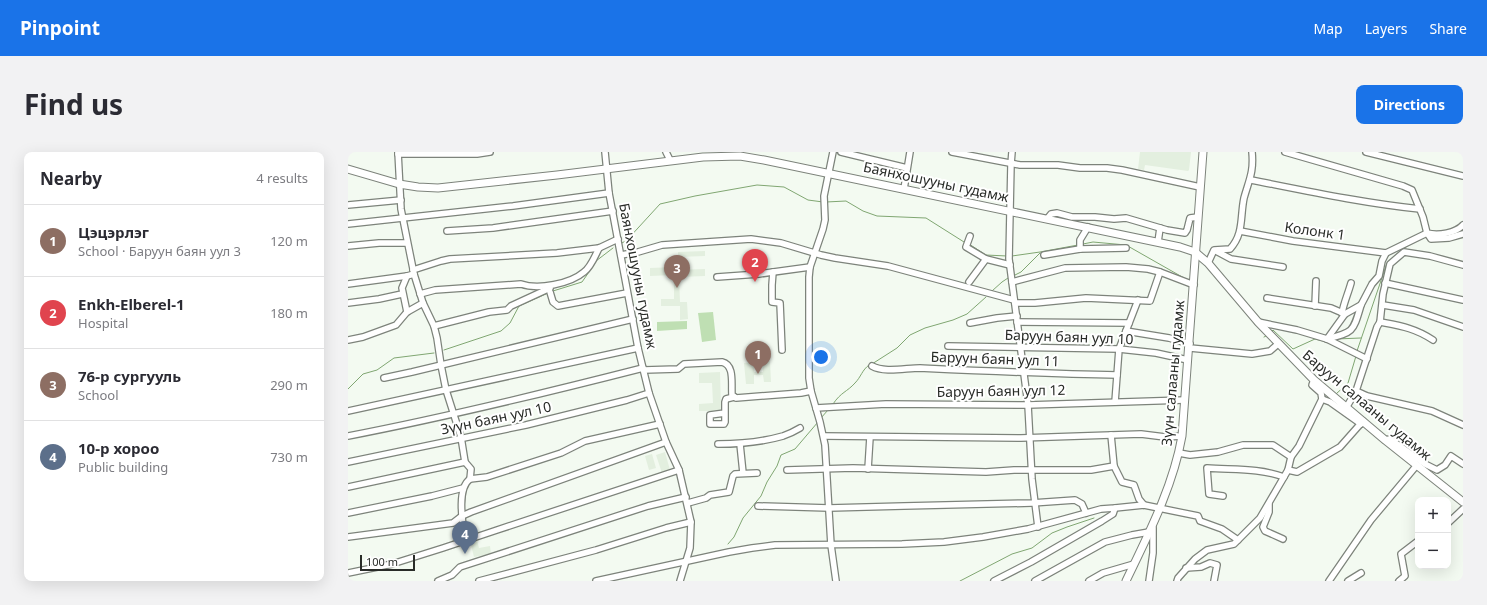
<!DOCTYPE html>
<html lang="en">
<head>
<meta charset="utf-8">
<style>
  body { margin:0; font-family:"Noto Sans",sans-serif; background:#f2f2f3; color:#2b2b33 }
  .controls { position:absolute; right:12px; bottom:12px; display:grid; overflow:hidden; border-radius:8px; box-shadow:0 4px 16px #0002 }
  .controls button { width:36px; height:36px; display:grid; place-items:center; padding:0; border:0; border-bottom:1px solid #e1e1e2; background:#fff; color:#2b2b33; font:20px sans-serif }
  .scale { position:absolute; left:12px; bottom:10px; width:55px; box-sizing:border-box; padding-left:4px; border:2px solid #292c28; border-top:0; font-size:11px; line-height:14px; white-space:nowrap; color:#292c28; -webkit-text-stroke:3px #fff; paint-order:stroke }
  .you { position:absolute; left:473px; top:205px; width:14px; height:14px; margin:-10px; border:3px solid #fff; border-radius:50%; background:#1a73e8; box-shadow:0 0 0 6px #1a73e833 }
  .badge { display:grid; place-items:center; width:26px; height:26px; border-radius:50%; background:#1a73e8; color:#fff; font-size:13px; font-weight:700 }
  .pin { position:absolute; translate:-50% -33px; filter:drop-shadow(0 1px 2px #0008) }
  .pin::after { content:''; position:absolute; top:21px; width:14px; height:12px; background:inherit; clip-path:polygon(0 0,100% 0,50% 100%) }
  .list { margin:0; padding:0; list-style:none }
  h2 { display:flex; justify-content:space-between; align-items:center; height:52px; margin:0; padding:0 16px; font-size:17px }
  h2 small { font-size:13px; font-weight:400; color:#7c7c81 }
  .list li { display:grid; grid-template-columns:26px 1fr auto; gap:12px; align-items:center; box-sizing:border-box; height:72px; padding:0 16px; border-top:1px solid #e1e1e2 }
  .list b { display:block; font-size:15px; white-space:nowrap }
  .list p { margin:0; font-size:13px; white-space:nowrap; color:#7c7c81 }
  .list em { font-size:13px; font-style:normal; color:#7c7c81 }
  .map { position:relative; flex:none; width:1115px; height:429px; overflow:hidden; border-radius:8px }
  header { display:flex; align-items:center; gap:24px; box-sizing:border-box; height:56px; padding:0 20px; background:#1a73e8; color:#fff }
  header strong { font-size:19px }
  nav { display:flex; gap:22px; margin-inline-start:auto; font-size:14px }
  .intro { display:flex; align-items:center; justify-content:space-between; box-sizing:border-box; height:96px; padding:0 24px }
  h1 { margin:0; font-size:28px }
  .button { padding:10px 18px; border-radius:8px; background:#1a73e8; color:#fff; font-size:14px; font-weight:700 }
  main { display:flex; gap:24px; padding:0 24px }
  aside { flex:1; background:#fff; border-radius:8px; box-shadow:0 4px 16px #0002 }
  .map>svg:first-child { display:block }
  .built { fill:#e3efdf }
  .green { fill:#bfdfb3 }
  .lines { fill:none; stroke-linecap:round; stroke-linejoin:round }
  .stream { stroke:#80a672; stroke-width:1 }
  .minor-casing { stroke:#7d837b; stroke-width:8 }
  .major-casing { stroke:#7d837b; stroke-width:9 }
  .minor { stroke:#fff; stroke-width:5.5 }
  .major { stroke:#fff; stroke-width:7 }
  .labels { text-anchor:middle; stroke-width:4; stroke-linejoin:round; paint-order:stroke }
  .street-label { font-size:14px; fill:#292c28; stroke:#fff }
</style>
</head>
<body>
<header>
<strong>Pinpoint</strong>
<nav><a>Map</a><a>Layers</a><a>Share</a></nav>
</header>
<div class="intro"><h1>Find us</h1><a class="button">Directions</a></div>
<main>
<aside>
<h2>Nearby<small>4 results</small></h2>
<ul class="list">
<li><span class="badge" style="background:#8d6e63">1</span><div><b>Цэцэрлэг</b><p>School · Баруун баян уул 3</p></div><em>120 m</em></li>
<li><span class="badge" style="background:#e0444e">2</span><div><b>Enkh-Elberel-1</b><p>Hospital</p></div><em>180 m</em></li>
<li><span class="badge" style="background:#8d6e63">3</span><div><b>76-р сургууль</b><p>School</p></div><em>290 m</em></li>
<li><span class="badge" style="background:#5c6f8a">4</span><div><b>10-р хороо</b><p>Public building</p></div><em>730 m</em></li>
</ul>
</aside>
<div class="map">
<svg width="1115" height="429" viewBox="0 0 1115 429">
  <rect width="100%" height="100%" fill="#f3faf1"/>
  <g class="built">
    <path d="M792,0H843L841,18L840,19L797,13L796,18L790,17Z"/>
    <path d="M357,99V104L330,105V100Z"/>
    <path d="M326,115V118L357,117V124L331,125L332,150H339L340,167L332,168V154H313V147H326V123L302,124V116Z"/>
    <path d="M422,209L423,230H416L415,223H406V232H398L396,211L406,210V220H415L414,210Z"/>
    <path d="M372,220L373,259H351V252L365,251L364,231H351V221Z"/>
    <path d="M317,300L322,318L314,321L308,303Z"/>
    <path d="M304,302L308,316L301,318L297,304Z"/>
    <path d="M129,388L131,396L142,394L143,402L126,405L122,389Z"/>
  </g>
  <g class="green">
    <path d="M365,160L368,188L354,190L350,161Z"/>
    <path d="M339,169V177L309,179V170Z"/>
  </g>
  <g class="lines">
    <g class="stream">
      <path d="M478,50L498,49L515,59L529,64L578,66L616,90"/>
      <path d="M274,91L279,88L312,52L347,44L409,33L436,35L460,48L475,50"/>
      <path d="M621,92L638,103L659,104"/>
      <path d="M735,92L745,90L778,93L836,126"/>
      <path d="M664,104L692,100L730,93"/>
      <path d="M248,109L265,96"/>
      <path d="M667,123L673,120L692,101"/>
      <path d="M205,139L234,130L241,120"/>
      <path d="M644,139L654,130L660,126"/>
      <path d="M924,179L925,178L945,197L967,187L979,190"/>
      <path d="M916,185L918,184"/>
      <path d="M988,187L1013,186"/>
      <path d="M96,198L153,179L162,171L171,154L200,141"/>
      <path d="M1009,199L1039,111L1052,99L1064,91"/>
      <path d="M524,212L549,196L562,183L577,176L605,168L619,162L638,145"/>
      <path d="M0,237L15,222L29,218L46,206L86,201"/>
      <path d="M988,242L1000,231L1008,204"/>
      <path d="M485,252C493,240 499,240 507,231C513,225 514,218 521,213"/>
      <path d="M473,266L480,258"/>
      <path d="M380,392L386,385L395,366L413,344L419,330L429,314L433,303L447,297L470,270"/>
      <path d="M612,429L664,402L684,396L704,381L719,375L746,366"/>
    </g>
    <g class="minor-casing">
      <g id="minor">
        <path d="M50,0L53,57L66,122L59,124L54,136L59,160"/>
        <path d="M257,0L261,41L290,196L301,241L318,290L331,318L343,370L342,396L332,429"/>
        <path d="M318,0L322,8"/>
        <path d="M485,0L476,44L477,68L475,77L462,115L461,125V226L463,239L472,270L477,293L483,393L488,429"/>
        <path d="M493,0L559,16"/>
        <path d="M604,0L672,13H710L732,16H759L774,18L852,35"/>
        <path d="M664,0L663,12L661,107L680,253L684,327L690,375"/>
        <path d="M937,0L1055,34L1064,38L1075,65L1079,81C1090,84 1108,81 1115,73"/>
        <path d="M1018,0L1115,24"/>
        <path d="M50,2H129L142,0"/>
        <path d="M903,28C959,39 1015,51 1072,57"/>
        <path d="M556,37L562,0"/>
        <path d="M0,53L53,48"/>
        <path d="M699,67L703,62L709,61L724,65H747L766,67L778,66L819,78L837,81L839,78L842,66L850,65"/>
        <path d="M0,72L165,54L261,41"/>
        <path d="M99,79L145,76L265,59"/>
        <path d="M892,79L945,89L1038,101"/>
        <path d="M622,84L618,95L638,107"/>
        <path d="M810,90L812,76"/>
        <path d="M0,94L31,91H59"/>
        <path d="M732,97V88L740,75"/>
        <path d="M868,99L883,107L935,115"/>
        <path d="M273,103L290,100L314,93L403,87L433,91L473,103L487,106L540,114L666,148"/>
        <path d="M696,103L732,97L778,96"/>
        <path d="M860,111L866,98L882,97C896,82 892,65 896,46C901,28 906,20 904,0"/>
        <path d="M65,118L93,109L102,107L209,101L251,96L270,87"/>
        <path d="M425,120L424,133V150L432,151L434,198"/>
        <path d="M66,122L75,151L86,174L89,186L93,213L98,238L113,285L117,310L123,317L122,327C108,337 115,373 117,388"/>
        <path d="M369,125L411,122L462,115"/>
        <path d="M621,130L638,107L662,113"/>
        <path d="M664,130L717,116L778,115L800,117L812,120L846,133"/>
        <path d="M1037,131L1115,148"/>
        <path d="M0,132L59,124"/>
        <path d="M202,140L205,150L210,154L279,141"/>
        <path d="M72,142L87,138L173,132C190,138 222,132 236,120C243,115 247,104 251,96"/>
        <path d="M919,146L983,156L997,162"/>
        <path d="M0,151L31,147L54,142"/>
        <path d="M667,151H687L738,146L802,149L812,120"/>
        <path d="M1035,153L1066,158L1115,175"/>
        <path d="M967,154L968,129"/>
        <path d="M994,161C996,150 1000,142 1003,131"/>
        <path d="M669,170L781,171"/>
        <path d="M910,170L949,178L979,187L1019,207"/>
        <path d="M1032,170C1053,174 1067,176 1085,188"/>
        <path d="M622,171L649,166L669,164"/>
        <path d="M86,174L141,160L159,158L163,154L202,136"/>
        <path d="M778,179L821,186L842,192"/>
        <path d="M979,187L997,162L1013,153L1024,132L1031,124L1034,109L1038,101L1079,81L1083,87L1101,86L1115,82"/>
        <path d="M979,187C1006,180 1005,180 1013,153"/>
        <path d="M0,188L15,185L48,173L59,160L75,151"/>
        <path d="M600,194L771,197L808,201L840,208"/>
        <path d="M842,196L904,202L922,199L930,192"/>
        <path d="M524,214C536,221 558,216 572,216C638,219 703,222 769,223"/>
        <path d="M296,218L330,217L336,212L374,210C387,213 383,232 384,243L388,246L453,241L463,239"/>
        <path d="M36,226L64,220L285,167"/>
        <path d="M1008,239L1019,244L1084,259L1115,273"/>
        <path d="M974,247L982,250L1013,272"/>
        <path d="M767,250L771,197L790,148"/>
        <path d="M468,256L538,252L680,253L837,248"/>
        <path d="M998,256L1008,239L1029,175L1032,170L1035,142L1042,112L1056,100L1082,104L1115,113"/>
        <path d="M0,259L290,196"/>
        <path d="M377,261L362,263V272H376L377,270V250L378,247L386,245"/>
        <path d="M763,283L766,314L774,330L786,333L791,347L796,353"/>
        <path d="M0,284C99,265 197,241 295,216"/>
        <path d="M476,284L673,286L793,282L817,285L834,284"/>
        <path d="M1037,288L1042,287L1077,312L1089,318L1097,313L1103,304L1115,312"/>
        <path d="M370,292C392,292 414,290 435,284C441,282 447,279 452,276"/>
        <path d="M392,292L395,321"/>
        <path d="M831,301L842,303L870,300L895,293H925L943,305L940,318"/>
        <path d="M943,305L951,294L974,247L973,241L964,233L966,228"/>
        <path d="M0,310L178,273L279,248L301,241"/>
        <path d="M520,317L522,285"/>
        <path d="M439,318L505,316L638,320L666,318H743L766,314"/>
        <path d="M122,327L139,325L213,301L237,289L312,272"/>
        <path d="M0,335L117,310"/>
        <path d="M875,344L861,342L859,316C886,318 911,316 936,325"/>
        <path d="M340,351L358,346L362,343L381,340L385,324L387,322L409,321"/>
        <path d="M921,352V360L915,375L917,379L935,387"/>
        <path d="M410,354L481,356L556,354L684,351L727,348L734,352L738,361"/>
        <path d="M0,361L84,344L115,336"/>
        <path d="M1100,371L1115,357"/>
        <path d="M0,385L105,371L114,364L123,360L318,290"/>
        <path d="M838,416L853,415L862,411L869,413L866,429"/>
        <path d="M0,421L44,412L95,396L149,378L331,318"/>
        <path d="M90,429L104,423L112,415L300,354L338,345"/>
        <path d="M131,429L248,398L318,376L343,370"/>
        <path d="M248,429L381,400L404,396L427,393L554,392L596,390L635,385L680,377L753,357L767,356L796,353L850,364L852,369L874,377L890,388"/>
        <path d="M646,429L683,410L754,369L765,362L767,356"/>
        <path d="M687,429L757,390L784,383L801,380"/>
        <path d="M741,429L755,421L786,412"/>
        <path d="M801,429L805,401V376"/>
        <path d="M829,429L830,426L847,407L859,398L886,392L912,366L940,318L949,320L992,295L1015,269"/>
        <path d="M981,429L1023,368L1069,313"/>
        <path d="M1000,429L1013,421"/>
        <path d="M1051,429L1057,424L1053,402L1070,389"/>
      </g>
    </g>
    <g class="major-casing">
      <g id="major">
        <path d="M0,17L51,32L70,35L90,36L209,23L355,5L392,4L416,8L832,95L847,100L860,111L910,170L966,228L1037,288L1115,350"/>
        <path d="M778,429C800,383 825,335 834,284L855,0"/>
      </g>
    </g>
    <use href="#minor" class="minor"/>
    <use href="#major" class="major"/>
  </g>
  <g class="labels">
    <g class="street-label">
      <text transform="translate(588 30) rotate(12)" y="5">Баянхошууны гудамж</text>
      <text transform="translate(967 79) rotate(8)" y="5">Колонк 1</text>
      <text transform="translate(290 124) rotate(79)" y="5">Баянхошууны гудамж</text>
      <text transform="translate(721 185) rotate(2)" y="5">Баруун баян уул 10</text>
      <text transform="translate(647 207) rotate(2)" y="5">Баруун баян уул 11</text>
      <text transform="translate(825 221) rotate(-85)" y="5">Зүүн салааны гудамж</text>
      <text transform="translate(653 239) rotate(-1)" y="5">Баруун баян уул 12</text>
      <text transform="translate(1019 253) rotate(40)" y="5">Баруун салааны гудамж</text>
      <text transform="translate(148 266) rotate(-12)" y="5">Зүүн баян уул 10</text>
    </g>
  </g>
</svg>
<div class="controls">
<button>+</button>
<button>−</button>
</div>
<div class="scale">100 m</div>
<div class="you"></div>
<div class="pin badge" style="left:410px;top:222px;background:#8d6e63">1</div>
<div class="pin badge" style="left:407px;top:130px;background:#e0444e">2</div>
<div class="pin badge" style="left:329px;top:136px;background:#8d6e63">3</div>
<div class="pin badge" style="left:117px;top:402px;background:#5c6f8a">4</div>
</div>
</main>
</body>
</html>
